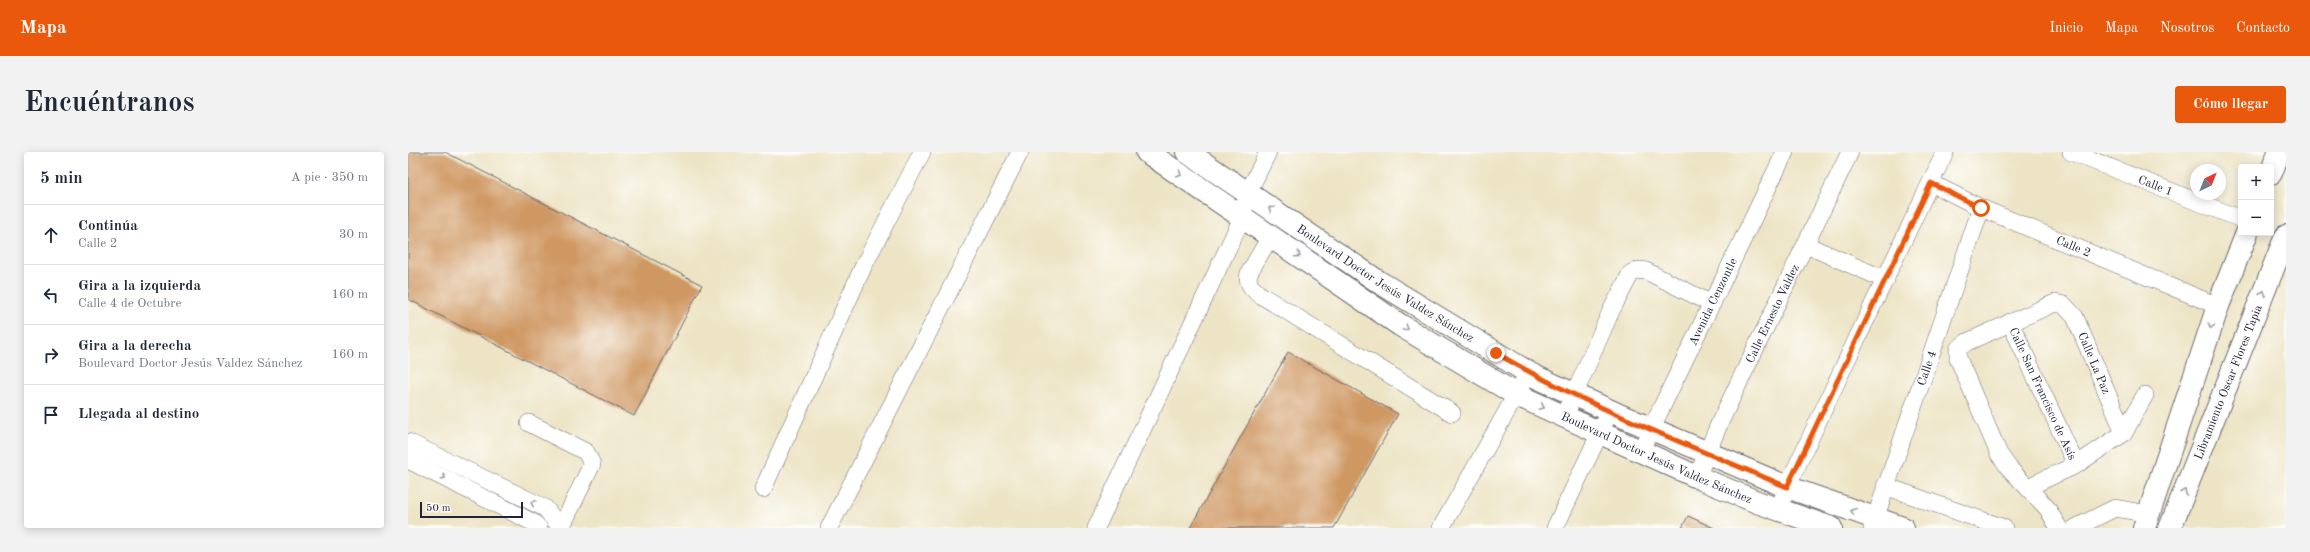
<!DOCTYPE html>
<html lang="es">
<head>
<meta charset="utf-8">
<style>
  body { margin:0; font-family:"Old Standard TT",serif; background:#f2f2f3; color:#1f2937 }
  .controls { position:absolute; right:12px; top:12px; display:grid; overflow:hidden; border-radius:4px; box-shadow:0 2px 10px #0003 }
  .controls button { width:36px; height:36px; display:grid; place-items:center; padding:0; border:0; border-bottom:1px solid #e0e1e3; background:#fff; color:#1f2937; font:20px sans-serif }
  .compass { position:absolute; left:1782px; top:12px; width:36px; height:36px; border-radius:50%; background:#fff; box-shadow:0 2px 10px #0003; rotate:43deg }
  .scale { position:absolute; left:12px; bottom:10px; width:103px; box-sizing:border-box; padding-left:4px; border:2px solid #22223b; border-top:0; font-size:11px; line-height:14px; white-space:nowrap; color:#22223b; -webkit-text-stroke:3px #fdfcf7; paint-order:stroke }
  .stop { position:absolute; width:12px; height:12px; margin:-9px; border:3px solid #ea580c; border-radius:50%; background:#fff }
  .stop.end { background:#ea580c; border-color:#fff; box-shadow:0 1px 4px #0008 }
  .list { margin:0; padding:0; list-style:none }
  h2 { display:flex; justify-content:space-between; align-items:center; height:52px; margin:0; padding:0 16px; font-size:17px }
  h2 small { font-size:13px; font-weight:400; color:#747a83 }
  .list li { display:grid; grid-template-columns:26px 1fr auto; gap:12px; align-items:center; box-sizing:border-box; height:60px; padding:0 16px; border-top:1px solid #e0e1e3 }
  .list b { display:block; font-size:15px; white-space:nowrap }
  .list p { margin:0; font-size:13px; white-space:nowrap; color:#747a83 }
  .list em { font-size:13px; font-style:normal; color:#747a83 }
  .icon { flex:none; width:22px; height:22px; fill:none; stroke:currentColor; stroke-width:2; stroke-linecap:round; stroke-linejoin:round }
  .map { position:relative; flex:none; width:1878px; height:376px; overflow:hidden; border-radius:4px }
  header { display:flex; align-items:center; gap:24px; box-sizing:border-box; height:56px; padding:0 20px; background:#ea580c; color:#fff }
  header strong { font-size:19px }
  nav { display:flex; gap:22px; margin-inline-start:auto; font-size:14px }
  .intro { display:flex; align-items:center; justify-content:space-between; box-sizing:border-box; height:96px; padding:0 24px }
  h1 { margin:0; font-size:28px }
  .button { padding:10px 18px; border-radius:4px; background:#ea580c; color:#fff; font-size:14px; font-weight:700 }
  main { display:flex; gap:24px; padding:0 24px }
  aside { flex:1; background:#fff; border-radius:4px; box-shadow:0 2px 10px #0003 }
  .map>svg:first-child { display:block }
  .building { fill:#cf9863 }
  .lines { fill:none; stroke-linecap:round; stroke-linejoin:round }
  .minor-casing { stroke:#69666b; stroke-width:18 }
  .major-casing { stroke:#69666b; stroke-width:24 }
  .highway-casing { stroke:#69666b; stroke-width:24 }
  .minor { stroke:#fff; stroke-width:17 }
  .major { stroke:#fff; stroke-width:22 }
  .highway { stroke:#fff; stroke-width:22 }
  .oneway { stroke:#9c9ca7 }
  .route { stroke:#ea580c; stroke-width:5 }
  .labels { text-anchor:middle; stroke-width:3.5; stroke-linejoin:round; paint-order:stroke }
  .street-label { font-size:12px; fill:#22223b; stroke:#fdfcf7 }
</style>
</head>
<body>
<header>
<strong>Mapa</strong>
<nav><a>Inicio</a><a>Mapa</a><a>Nosotros</a><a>Contacto</a></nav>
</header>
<div class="intro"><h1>Encuéntranos</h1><a class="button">Cómo llegar</a></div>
<main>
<aside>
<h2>5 min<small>A pie · 350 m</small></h2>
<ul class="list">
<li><svg class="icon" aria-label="ahead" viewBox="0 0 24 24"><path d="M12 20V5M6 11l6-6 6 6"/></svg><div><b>Continúa</b><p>Calle 2</p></div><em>30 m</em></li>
<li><svg class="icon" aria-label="left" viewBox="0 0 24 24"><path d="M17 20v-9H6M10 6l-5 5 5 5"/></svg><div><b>Gira a la izquierda</b><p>Calle 4 de Octubre</p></div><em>160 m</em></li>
<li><svg class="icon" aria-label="right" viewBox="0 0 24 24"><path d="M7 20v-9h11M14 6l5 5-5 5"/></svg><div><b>Gira a la derecha</b><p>Boulevard Doctor Jesús Valdez Sánchez</p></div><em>160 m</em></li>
<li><svg class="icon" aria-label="arrive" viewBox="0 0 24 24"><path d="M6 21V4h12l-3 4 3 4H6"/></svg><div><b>Llegada al destino</b></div></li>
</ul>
</aside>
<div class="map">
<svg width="1878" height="376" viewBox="0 0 1878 376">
  <rect width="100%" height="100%" fill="#fdfcf7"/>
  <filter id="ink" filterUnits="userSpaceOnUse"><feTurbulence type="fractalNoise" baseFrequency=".025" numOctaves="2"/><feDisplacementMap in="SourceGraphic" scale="8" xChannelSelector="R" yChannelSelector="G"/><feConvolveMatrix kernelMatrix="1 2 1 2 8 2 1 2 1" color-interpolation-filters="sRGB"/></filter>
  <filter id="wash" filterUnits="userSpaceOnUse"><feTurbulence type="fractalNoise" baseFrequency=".012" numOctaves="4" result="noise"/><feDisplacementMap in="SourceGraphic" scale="16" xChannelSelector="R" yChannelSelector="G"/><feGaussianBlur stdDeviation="0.9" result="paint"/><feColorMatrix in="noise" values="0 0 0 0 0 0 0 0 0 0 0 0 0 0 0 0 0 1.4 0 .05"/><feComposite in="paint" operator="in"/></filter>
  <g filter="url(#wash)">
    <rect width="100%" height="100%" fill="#ede4c5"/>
    <g id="blocks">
      <g class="building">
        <path d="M0,0H37L294,133L226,264L0,147Z"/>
        <path d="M880,200L990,262L926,376H782Z"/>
        <path d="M1280,364L1306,376H1274Z"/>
      </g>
    </g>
  </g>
  <g filter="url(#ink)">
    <use href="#blocks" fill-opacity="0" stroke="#69666b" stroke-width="1"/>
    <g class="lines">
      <g class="minor-casing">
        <g id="minor">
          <path id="s1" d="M1663,0L1833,67"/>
          <path id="s2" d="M1523,31L1573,56L1810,154"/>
          <path d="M862,85L841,121C838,132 844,136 851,142L1044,261"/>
          <path d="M1398,93L1478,128"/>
          <path id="s3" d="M1602,170L1668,313"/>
          <path d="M1156,266L1203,159L1223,121L1232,118L1238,119L1304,152"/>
          <path d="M121,271L178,300L184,312L153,376"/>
          <path d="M0,290L137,356L153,376"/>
          <path id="s4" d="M1232,300L1377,0"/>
          <path d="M0,308L126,371L131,376"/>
          <path id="s5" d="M1289,325L1312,270L1442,0"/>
          <path d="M1477,334L1596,376"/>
          <path d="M1620,335L1668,313L1716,281L1737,243"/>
          <path d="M355,337L456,113L514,0"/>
          <path d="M1371,357L1379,335L1537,0"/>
          <path d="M421,376L612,0"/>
          <path d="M688,376L834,66L840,41L860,0"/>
          <path d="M1033,376L1121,220"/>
          <path d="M1147,376L1202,259"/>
          <path id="s6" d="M1464,376L1573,56"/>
          <path id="s7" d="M1651,376L1639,356L1601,316L1591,302L1550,206V197L1559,190L1647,151L1656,153L1667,165L1716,281"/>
          <path d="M1667,376L1707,356L1740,362"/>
        </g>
      </g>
      <g class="major-casing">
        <g id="major">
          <path id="s8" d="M739,0L992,173L1109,243L1289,325L1349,350L1423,376"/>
          <path id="s9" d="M779,0L971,130L1126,224L1209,262L1379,335L1495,376"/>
        </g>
      </g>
      <g class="highway-casing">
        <g id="highway">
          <path d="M1863,21L1871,0"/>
          <path d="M1736,376L1810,154L1839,81"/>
          <path id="s10" d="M1762,376L1878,84"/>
        </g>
      </g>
      <use href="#minor" class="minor"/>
      <use href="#major" class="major"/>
      <use href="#highway" class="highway"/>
    </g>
    <defs><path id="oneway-chevron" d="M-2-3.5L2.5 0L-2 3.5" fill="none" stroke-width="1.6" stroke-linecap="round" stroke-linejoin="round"/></defs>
    <g class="oneway">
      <use href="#oneway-chevron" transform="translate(771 22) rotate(35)"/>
      <use href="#oneway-chevron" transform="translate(863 57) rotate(-146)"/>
      <use href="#oneway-chevron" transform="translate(890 103) rotate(34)"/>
      <use href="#oneway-chevron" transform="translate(1855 141) rotate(-68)"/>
      <use href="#oneway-chevron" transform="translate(1803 174) rotate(108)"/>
      <use href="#oneway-chevron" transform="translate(998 176) rotate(32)"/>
      <use href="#oneway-chevron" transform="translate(1134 255) rotate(25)"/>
      <use href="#oneway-chevron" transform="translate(35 325) rotate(27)"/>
      <use href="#oneway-chevron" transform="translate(1776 340) rotate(-68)"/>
      <use href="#oneway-chevron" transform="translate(125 351) rotate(-154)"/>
      <use href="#oneway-chevron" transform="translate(1445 359) rotate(-160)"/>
    </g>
  </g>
  <g class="lines" filter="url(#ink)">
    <path class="route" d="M1088,201C1180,255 1281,293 1379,335L1523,31L1573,56"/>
  </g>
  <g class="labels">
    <g class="street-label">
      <text dy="4" stroke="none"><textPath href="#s1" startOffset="91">Calle 1</textPath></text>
      <text dy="4" stroke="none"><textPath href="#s2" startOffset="156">Calle 2</textPath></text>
      <text dy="4" stroke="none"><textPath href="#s9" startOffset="238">Boulevard Doctor Jesús Valdez Sánchez</textPath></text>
      <text dy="4" stroke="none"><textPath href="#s4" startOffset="167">Avenida Cenzontle</textPath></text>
      <text dy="4" stroke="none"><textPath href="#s5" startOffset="180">Calle Ernesto Valdez</textPath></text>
      <text dy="4" stroke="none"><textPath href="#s7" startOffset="392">Calle La Paz</textPath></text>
      <text dy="4" stroke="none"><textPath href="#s6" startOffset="169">Calle 4</textPath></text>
      <text dy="4" stroke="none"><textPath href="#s10" startOffset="157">Libramiento Oscar Flores Tapia</textPath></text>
      <text dy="4" stroke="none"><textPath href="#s3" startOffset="79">Calle San Francisco de Asís</textPath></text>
      <text dy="4" stroke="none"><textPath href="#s8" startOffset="596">Boulevard Doctor Jesús Valdez Sánchez</textPath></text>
    </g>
  </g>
</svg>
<div class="controls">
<button>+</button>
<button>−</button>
</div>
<svg class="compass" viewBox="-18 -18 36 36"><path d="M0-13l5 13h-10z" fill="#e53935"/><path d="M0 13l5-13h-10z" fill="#747a83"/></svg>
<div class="scale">50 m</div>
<div class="stop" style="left:1573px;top:56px"></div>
<div class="stop end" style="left:1088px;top:201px"></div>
</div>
</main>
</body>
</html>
